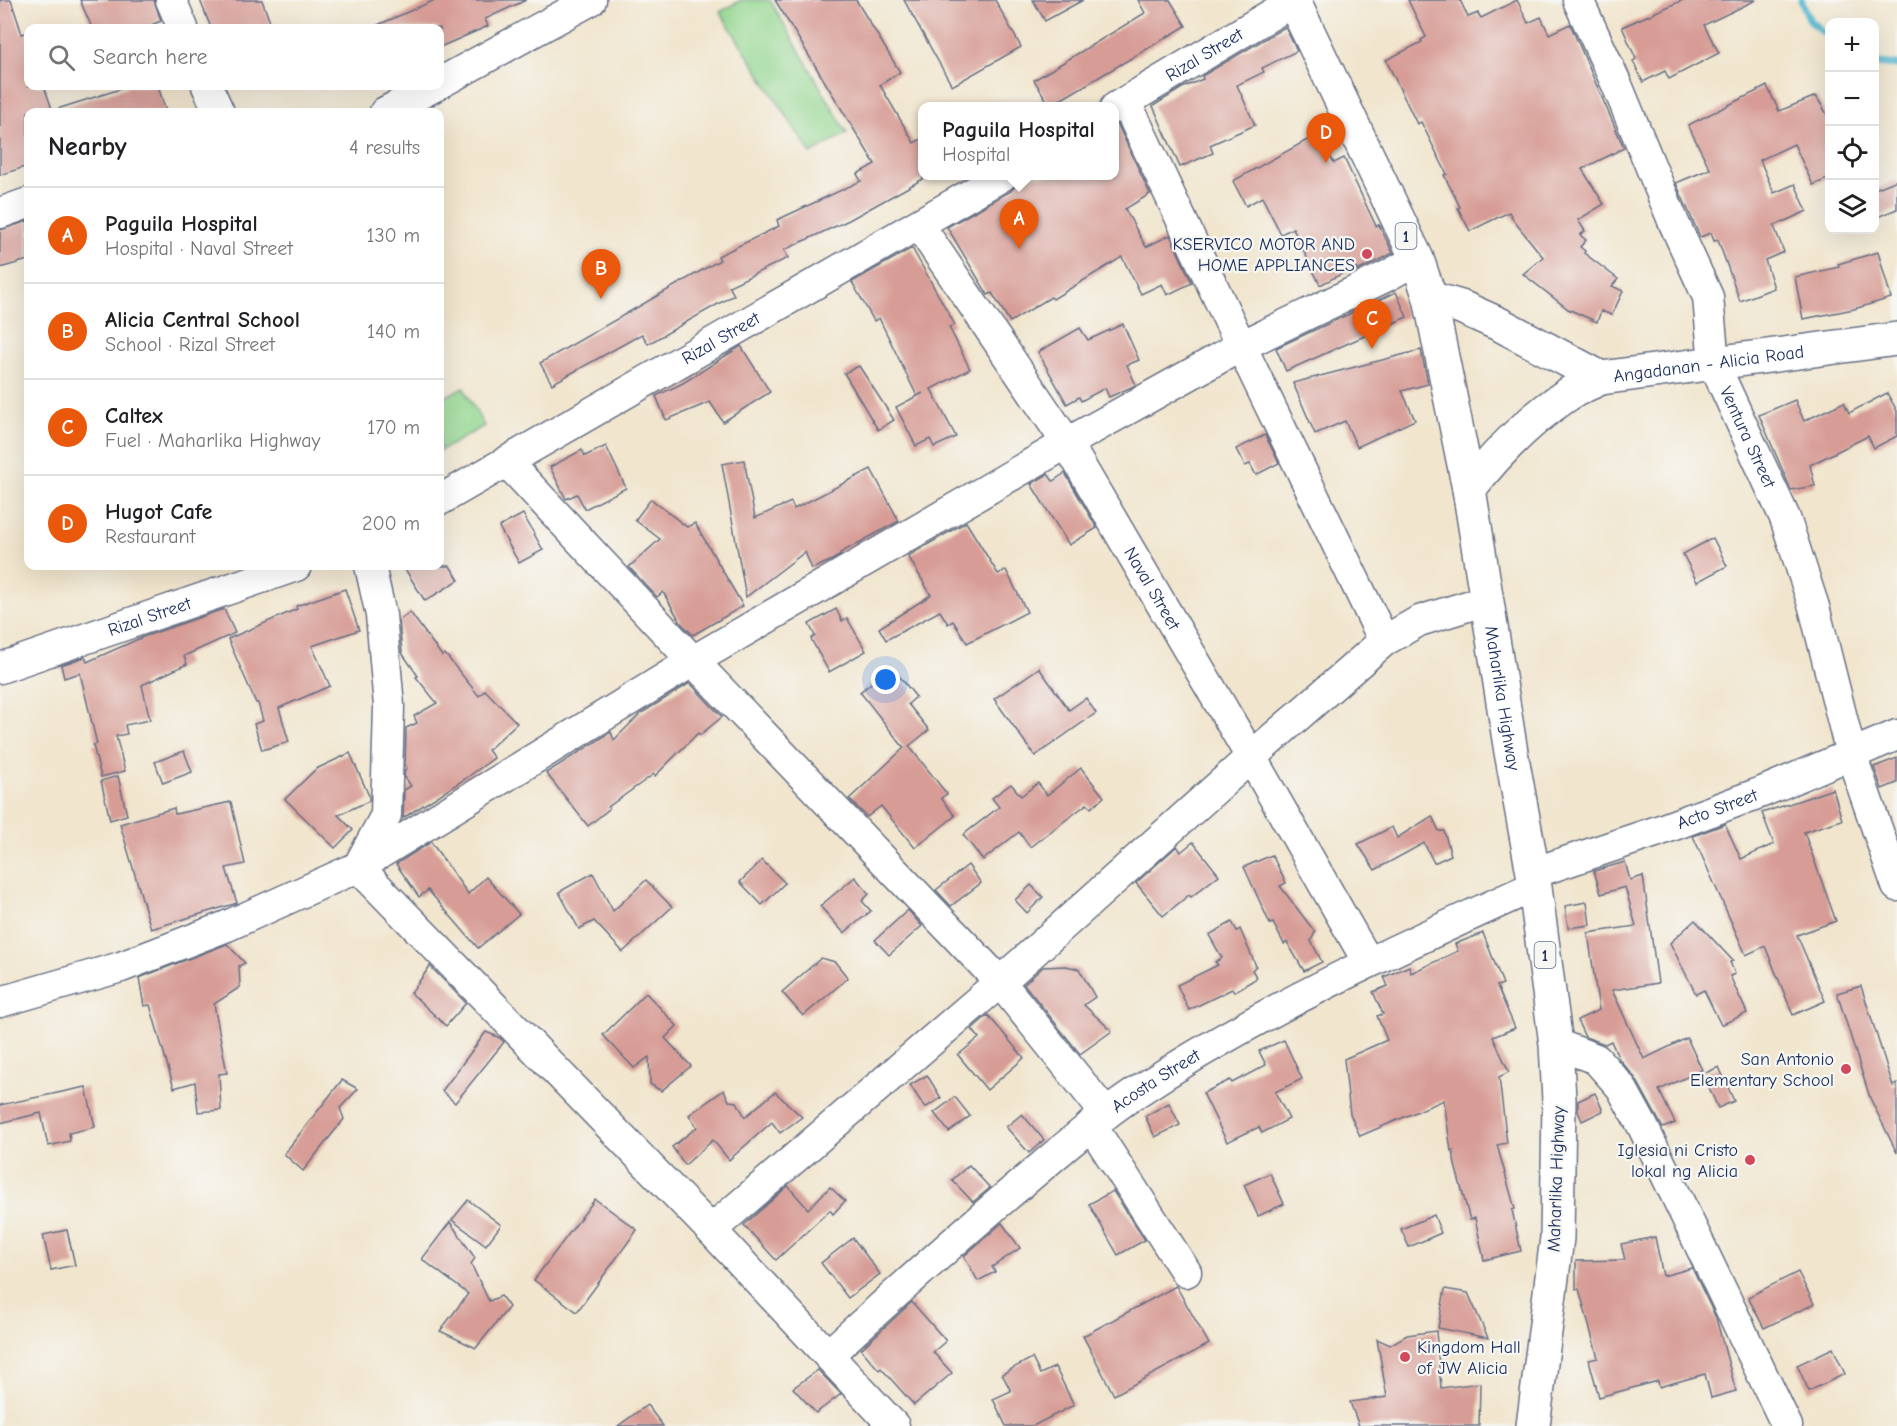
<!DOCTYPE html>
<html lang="en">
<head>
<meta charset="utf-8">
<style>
  body { margin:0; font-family:"Comic Neue",sans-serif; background:#f2f2f2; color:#202124 }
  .controls { position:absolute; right:18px; top:18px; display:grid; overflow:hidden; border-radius:12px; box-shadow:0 6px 24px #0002 }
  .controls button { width:54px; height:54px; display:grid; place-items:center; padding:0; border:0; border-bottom:2px solid #e0e0e0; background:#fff; color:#202124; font:30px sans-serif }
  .you { position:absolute; left:886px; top:680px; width:21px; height:21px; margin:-15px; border:4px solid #fff; border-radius:50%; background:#1a73e8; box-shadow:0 0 0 9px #1a73e833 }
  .badge { display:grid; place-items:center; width:39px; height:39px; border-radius:50%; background:#ea580c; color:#fff; font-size:20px; font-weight:700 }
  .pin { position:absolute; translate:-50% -50px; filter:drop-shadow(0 2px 3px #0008) }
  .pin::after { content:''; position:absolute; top:32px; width:21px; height:18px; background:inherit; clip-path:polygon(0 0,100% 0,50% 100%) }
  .popup { position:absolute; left:918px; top:102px; width:201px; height:78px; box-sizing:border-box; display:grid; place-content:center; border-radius:12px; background:#fff; filter:drop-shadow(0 2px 4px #0005); font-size:20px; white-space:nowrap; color:#757577 }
  .popup b { font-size:22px; color:#202124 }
  .popup::after { content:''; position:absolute; left:50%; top:100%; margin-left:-12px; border:12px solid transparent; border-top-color:#fff }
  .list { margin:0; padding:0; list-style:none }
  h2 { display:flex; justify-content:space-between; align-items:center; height:78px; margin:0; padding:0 24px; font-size:26px }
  h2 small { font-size:20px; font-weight:400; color:#757577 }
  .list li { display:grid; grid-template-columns:39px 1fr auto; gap:18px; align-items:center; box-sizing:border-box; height:96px; padding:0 24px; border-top:2px solid #e0e0e0 }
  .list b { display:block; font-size:22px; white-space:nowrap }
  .list p { margin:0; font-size:20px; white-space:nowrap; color:#757577 }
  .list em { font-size:20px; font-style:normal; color:#757577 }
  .icon { flex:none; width:33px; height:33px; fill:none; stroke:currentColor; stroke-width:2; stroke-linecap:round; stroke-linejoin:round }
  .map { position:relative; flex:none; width:1897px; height:1426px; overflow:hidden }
  .search { position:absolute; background:#fff; box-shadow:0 6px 24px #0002; left:24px; top:24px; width:420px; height:66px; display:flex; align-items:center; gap:15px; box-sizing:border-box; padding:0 21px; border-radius:12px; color:#757577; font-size:22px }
  .panel { position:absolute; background:#fff; box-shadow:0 6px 24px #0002; left:24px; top:108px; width:420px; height:462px; border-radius:12px }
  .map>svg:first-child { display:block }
  .green { fill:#92d68e; stroke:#568276; stroke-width:1.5 }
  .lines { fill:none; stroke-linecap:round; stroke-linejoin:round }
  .stream { stroke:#50b6cf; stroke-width:7 }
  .building { fill:#d79c95 }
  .minor-casing { stroke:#666f85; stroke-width:33 }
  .major-casing { stroke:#666f85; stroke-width:36 }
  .minor { stroke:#fff; stroke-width:30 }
  .major { stroke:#fff; stroke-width:33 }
  .poi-dot { fill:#d1495b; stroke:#f6f6f2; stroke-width:2 }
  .labels { text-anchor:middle; stroke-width:4.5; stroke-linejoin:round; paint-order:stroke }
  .shield { fill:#f6f6f2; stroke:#5d6b8a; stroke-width:1.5 }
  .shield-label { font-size:16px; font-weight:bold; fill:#1b2f5e }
  .street-label { font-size:18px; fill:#1b2f5e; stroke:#f6f6f2 }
  .poi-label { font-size:18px; fill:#1b2f5e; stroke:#f6f6f2; text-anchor:end }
</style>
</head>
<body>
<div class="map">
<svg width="1897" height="1426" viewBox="0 0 1897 1426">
  <rect width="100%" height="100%" fill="#f6f6f2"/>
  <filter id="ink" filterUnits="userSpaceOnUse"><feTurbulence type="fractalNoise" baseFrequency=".0167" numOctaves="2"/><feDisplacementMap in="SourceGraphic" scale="12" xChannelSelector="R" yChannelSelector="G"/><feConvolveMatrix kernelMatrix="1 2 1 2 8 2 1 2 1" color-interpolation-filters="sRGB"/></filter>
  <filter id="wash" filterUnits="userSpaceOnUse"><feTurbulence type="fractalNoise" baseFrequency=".008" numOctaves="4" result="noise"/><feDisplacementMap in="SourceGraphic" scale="24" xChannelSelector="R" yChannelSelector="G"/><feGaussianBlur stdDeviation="1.35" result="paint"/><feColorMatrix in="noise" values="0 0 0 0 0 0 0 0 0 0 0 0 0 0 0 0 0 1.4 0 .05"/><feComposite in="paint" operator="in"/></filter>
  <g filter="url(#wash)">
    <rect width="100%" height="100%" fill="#f1e5cd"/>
    <g class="green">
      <path d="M741,0H770L847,133L811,154L720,12Z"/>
      <path d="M463,387L484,426L440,451V400Z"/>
    </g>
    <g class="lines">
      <g class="stream">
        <path d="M1801,0L1810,21L1830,38"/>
        <path d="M1874,63L1897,65"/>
      </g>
    </g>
    <g id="blocks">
      <g class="building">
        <path d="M0,0H11L22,34L28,32V86H44L53,112H28V166L0,175Z"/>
        <path d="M80,0H154L161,21L144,28H92Z"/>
        <path d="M200,0H262L272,28H211Z"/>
        <path d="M435,0H526L485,19L488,26L440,47V28H371Z"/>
        <path d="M775,0H856L900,72L880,85L914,143L923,138V179L849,220L784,250L788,258L729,286L734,295L648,344L642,334L552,384L540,363L720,260L718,256L779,226L777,220L861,181L857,174L875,164Z"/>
        <path d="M904,0H995L1021,47L952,86Z"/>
        <path d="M1033,0H1083L1045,21Z"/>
        <path d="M1138,0H1170L1186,26L1050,106L1034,80L1145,13Z"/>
        <path d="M1408,0H1460L1468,17L1478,13L1481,18L1517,0L1528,23L1541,17L1549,34L1570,24L1624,148L1582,169L1604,204L1578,220L1585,231L1580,235L1586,240L1580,247L1585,251L1584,253L1618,279L1612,286L1623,291L1612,315L1601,311L1597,322L1568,309L1523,274L1543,257L1514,221L1509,212L1470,231L1458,208L1460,207L1444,175L1447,174L1421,122L1417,124L1386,60L1422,42L1421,40L1426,37Z"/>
        <path d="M1683,0H1756L1704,25L1719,53L1669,79L1665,71L1643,82L1633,61L1636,59L1622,27Z"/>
        <path d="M1285,27L1297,51L1262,68L1264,72L1237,85L1255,125L1210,145L1213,153L1180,167L1153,106L1182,88L1203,79L1202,76Z"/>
        <path d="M130,86H158L166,112H58L57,109Z"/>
        <path d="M1767,86L1779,111L1816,96L1830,119V178L1813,185L1794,144L1760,160L1774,193L1795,184L1807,211L1774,226L1784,252L1765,260L1774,288L1740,301L1718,240L1714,241L1711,233L1700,237L1676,183L1710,169L1688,125Z"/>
        <path d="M1115,125H1118L1150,194L1125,209L1146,247L1170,235L1192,283L1167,295L1162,284L1141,294L1122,257L1053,299L1051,297L1010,322L992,293L988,295L947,227L1011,191L1017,184L1019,176H1115Z"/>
        <path d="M1318,134L1334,163L1344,158L1376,226L1379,225L1393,253L1357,271L1355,267L1320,285L1293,228L1281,234L1262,197L1246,206L1233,181Z"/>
        <path d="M1897,180V209L1875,218V189Z"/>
        <path d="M28,221V260L0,268V230Z"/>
        <path d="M912,248L955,325L949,327L970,369L931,389L956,437L934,447L930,439L916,446L896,407L923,393L917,396L879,318L874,321L852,282Z"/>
        <path d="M1878,252L1891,298L1854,309L1803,319L1795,277L1839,267L1838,264Z"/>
        <path d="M1396,292L1407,317L1286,371L1276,348Z"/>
        <path d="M1123,324L1139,360L1127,365L1136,385L1109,397L1105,388L1081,401L1079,397L1067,404L1038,352L1080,328L1088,340Z"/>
        <path d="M741,346L770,392L723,422L710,402L666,420L656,396L683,383Z"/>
        <path d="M1421,350L1428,384L1402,391L1415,420L1357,447L1345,421L1315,434L1293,383Z"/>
        <path d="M859,366L894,420L878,430L844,373Z"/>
        <path d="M1887,393L1897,411V436L1874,448L1868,436L1810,465L1815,486L1791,490L1759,415L1795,400L1804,421L1844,402L1849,413Z"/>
        <path d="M1265,435L1279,463L1256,475L1250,464L1245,466L1236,449Z"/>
        <path d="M606,446L626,488L585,509L577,494L566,499L550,467L582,450L585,456Z"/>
        <path d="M744,460L755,518L791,502L794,509L871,469L899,521L840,553L841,555L832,560L812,569L805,552L746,597L722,464Z"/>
        <path d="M1065,473L1097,528L1069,545L1031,484L1048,474L1053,481Z"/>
        <path d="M651,499L687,527L695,523L743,606L693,635L681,623L663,592L657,597L629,567L660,539L635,520Z"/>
        <path d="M523,514L543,550L519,563L499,527Z"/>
        <path d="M966,522L998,574L1006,570L1027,612L967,643L953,621L948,624L940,611L886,640L879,628L931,595L908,556Z"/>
        <path d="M1713,538L1727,566L1697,582L1683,554Z"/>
        <path d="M403,566H450L459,580L425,601Z"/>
        <path d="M345,589L359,630L312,646L330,686L279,708L289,742L262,750L254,724L263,721L258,703H256L228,639L297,609L296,606Z"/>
        <path d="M224,609L235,633L184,656L187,664L142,685L150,720L125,725L127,734L116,736L125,771L101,777L93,745L97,744L80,673L64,678L61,665L85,657L87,662L143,637Z"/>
        <path d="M836,609L842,621L847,618L866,651L829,672L811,639L815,636L809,624Z"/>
        <path d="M410,612L442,656L445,654L479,696L485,690L517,723L488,750L494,758L465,779L403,818L404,790L411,786L404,776L405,770L407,768L405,765L406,728L417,723L414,716L437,703L416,677L418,676L402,653L399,620Z"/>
        <path d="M892,667L916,697L908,704L929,730L909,746L947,794L941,798L955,816L915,848L881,806L867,817L849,799L904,748L860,692Z"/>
        <path d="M1039,668L1069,710L1086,698L1096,713L1035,756L994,699Z"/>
        <path d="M690,683L722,717L700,735L698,733L655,776L654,774L608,807L609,809L588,826L546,773L611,732L614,740L640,714Z"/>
        <path d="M184,751L192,772L163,783L155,762Z"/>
        <path d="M350,753L369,796V801L338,815L353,830L335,848L285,799L316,769Z"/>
        <path d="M1897,758V783L1882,789L1874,767Z"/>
        <path d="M1081,768L1104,797L1091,808L1087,804L1030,847L1019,832L983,860L963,835L999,807L992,798L1011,784L1021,796L1038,783L1047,795Z"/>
        <path d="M118,776L127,815L110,820L101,781Z"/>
        <path d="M1833,789L1842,820L1804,832L1836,921L1797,935L1825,1001L1793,1015L1765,946L1746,955L1693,836L1725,824L1741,859L1774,844L1762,813Z"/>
        <path d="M231,802L245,864L226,868L237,903L151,929L120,824L174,808L175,814Z"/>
        <path d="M1432,816L1439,831H1444L1451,855L1434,863L1424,843L1375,870L1358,844L1392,827L1397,838Z"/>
        <path d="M431,842L468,894L486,877L519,914L478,948L428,890L419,897L396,864Z"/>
        <path d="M1193,842L1219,875L1191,897L1189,895L1163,916L1136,883L1177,846L1181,852Z"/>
        <path d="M1272,855L1286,883L1280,886L1315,932L1311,941L1322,962L1304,971L1287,942L1284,944L1273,923L1270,924L1244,867Z"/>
        <path d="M762,860L785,883L762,905L740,882Z"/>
        <path d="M1625,862L1630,880L1643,876L1658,983L1612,990L1644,1059L1687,1038L1702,1070L1659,1090L1675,1123L1663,1128L1636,1079L1619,1059L1611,1041L1605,1044L1585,1037L1577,1020L1599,1010L1588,933L1636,926L1625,887L1601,894L1594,871Z"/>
        <path d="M968,865L981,883L951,906L936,890Z"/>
        <path d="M593,873L613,911L646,880L672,907L623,952L594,921L579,929L559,892Z"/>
        <path d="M855,877L869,894L862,901L871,911L844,933L820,906Z"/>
        <path d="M1031,885L1043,897L1027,913L1015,900Z"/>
        <path d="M1587,902L1590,925L1568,928L1565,906Z"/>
        <path d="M908,910L922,926L889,955L875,940Z"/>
        <path d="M1695,920L1733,961L1730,962L1735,974L1730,976L1747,1013L1721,1025L1704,990L1696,994L1670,943Z"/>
        <path d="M1232,922L1237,931L1240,929L1256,966L1252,970L1257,978L1234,992L1232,989L1189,1010L1177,985L1218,965L1215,962L1222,958L1209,935Z"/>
        <path d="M1483,933L1503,984L1497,986L1515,1028L1493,1037L1509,1072L1499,1077L1507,1143L1497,1145L1515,1209L1512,1210L1521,1251L1484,1260L1475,1218L1470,1220L1455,1165L1453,1150L1451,1151L1444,1100L1360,1136L1350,1114L1344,1059L1387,1040L1377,1016L1383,1014L1373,992L1388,986L1384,977L1409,966L1411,973L1458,951L1455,944Z"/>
        <path d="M227,944L245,963L239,966L240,987L214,1004L227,1073L219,1074L221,1110L198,1112L195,1082L174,1088L150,1005L144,1006L139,978Z"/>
        <path d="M821,958L835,962L848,978L803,1016L782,992Z"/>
        <path d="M430,966L466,1003L446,1026L411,993Z"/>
        <path d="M1066,966L1079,969L1095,997L1084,1005L1112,1031L1080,1054L1024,984L1043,967Z"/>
        <path d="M1861,986L1893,1086L1897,1084V1153L1870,1098L1837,993Z"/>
        <path d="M646,993L677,1026L665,1038L691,1066L661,1091L650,1084L649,1057L634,1068L603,1035Z"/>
        <path d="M988,1015L1024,1058L987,1090L958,1055L979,1038L972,1029Z"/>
        <path d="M486,1032L500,1038L504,1042L455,1103L442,1091Z"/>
        <path d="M1284,1040L1302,1079L1275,1092L1289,1119L1262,1133L1259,1127L1227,1142L1203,1093L1230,1080L1232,1083L1266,1065L1259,1051Z"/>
        <path d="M1719,1067L1734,1101L1718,1108L1703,1074Z"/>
        <path d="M927,1075L941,1098L925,1108L910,1085Z"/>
        <path d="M342,1080L358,1089L340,1108L344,1119L303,1171L284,1154Z"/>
        <path d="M86,1087L95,1127L69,1133L70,1141L48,1146L41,1113L0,1123V1105Z"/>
        <path d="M724,1090L729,1101L737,1102L745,1117L775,1092L802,1117L780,1133L772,1122L729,1160L713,1140L685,1165L672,1147L697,1127L689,1115Z"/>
        <path d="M1595,1093L1603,1111L1582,1121L1578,1111V1101Z"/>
        <path d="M955,1097L970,1116L949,1132L934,1113Z"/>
        <path d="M1169,1103L1180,1125L1155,1137L1145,1116Z"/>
        <path d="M1022,1114L1044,1140L1029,1153L1006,1127Z"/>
        <path d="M969,1165L990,1188L973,1202L952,1180Z"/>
        <path d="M1270,1173L1284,1204L1258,1216L1244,1185Z"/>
        <path d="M788,1186L808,1209L830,1187L845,1201L833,1214L830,1210L776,1260L744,1225Z"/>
        <path d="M1113,1191L1145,1240L1118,1255L1089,1204Z"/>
        <path d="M595,1199L637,1230L577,1312L534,1280Z"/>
        <path d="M468,1200L501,1225L486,1245L452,1220Z"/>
        <path d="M1434,1215L1441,1233L1409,1247L1401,1229Z"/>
        <path d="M450,1222L475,1258L471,1264L489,1301L501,1296L509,1307L476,1348L440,1331L468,1294L422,1259Z"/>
        <path d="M1002,1223L1020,1248L992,1267L995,1272L978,1281L964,1256Z"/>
        <path d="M67,1230L75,1265L51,1270L43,1235Z"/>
        <path d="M1655,1237L1663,1276L1692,1268L1716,1318L1736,1391L1711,1398L1705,1374L1659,1387L1658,1381L1599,1397L1589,1360L1598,1358L1579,1289H1576V1261L1625,1260L1621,1244Z"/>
        <path d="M853,1238L880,1274L848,1298L821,1263Z"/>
        <path d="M1798,1272L1814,1304L1764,1328L1748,1297Z"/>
        <path d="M1176,1286L1209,1344L1114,1395L1083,1336Z"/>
        <path d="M1445,1289L1468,1293L1488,1338L1438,1328Z"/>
        <path d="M912,1302L946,1341L933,1352L952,1373L914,1405L881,1368L879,1370L861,1349Z"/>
        <path d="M1436,1331L1441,1388L1480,1383L1479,1426H1359L1350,1402L1387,1397L1377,1339L1390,1345L1407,1335Z"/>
        <path d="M1833,1348L1845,1374L1809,1391L1797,1365Z"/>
        <path d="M1032,1358L1040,1374L1055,1367L1074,1405L1033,1426H1006L993,1399L1011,1391L1002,1374Z"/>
        <path d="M818,1370L841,1394L816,1413L793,1388Z"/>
        <path d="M647,1405L663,1426H618Z"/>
      </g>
    </g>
  </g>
  <g filter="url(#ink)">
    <use href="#blocks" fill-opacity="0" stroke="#666f85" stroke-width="1.5"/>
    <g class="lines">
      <g class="minor-casing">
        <g id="minor">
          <path d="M171,0L183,28"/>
          <path id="s1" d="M1578,0L1617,85L1674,223L1708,297L1714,364L1785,518L1814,607L1851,754L1897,886"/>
          <path d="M440,83L591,0"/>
          <path d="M207,86L219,112"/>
          <path d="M1126,102L1241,346L1384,641"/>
          <path id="s2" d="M1115,108L1294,1"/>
          <path d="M385,112L435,86"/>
          <path d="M0,213L28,203"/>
          <path id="s3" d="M919,225L1067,443L1251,757L1368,962"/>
          <path d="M507,462L693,661L1000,982L1106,1114"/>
          <path id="s4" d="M440,500L1002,176"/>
          <path id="s5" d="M0,668L296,566"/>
          <path d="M358,867L711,1230L894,1426"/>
          <path d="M358,867L386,815L389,706L381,615L370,566"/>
          <path id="s6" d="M1533,873L1658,831L1762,792L1897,735"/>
          <path d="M0,1002L121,967L227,926L358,867L693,661L1067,443L1241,346L1389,275L1417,259"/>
          <path d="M1556,1044L1596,1059L1621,1087L1643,1127L1787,1426"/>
          <path d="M1091,1125L1186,1272"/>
          <path d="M711,1230L1000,982L1251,757L1384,641L1419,621L1487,600"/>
          <path id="s7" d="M828,1355C892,1297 955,1239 1021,1184C1058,1153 1094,1121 1134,1094C1260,1010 1398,948 1535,886"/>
        </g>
      </g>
      <g class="major-casing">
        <g id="major">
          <path id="s8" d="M1293,0L1417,259L1430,298L1469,489L1511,752L1533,873L1556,1044L1559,1100L1557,1238L1533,1426"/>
          <path id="s9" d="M1430,298L1461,307L1501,325L1601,378L1897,339"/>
          <path d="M1469,489C1497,453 1529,420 1567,395C1577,388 1590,383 1601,378"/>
        </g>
      </g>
      <use href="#minor" class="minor"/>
      <use href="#major" class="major"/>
    </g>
  </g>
  <g class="poi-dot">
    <circle cx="1367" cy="254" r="6"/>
    <circle cx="1846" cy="1069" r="6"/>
    <circle cx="1750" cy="1160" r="6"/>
    <circle cx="1405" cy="1357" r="6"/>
  </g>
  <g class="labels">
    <g class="shield">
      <rect x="1395.5" y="223" width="21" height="26" rx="4.5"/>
      <rect x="1534.5" y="942" width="21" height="26" rx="4.5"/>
    </g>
    <g class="shield-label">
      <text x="1406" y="242">1</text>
      <text x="1545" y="961">1</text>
    </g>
    <g class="street-label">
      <text dy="6" stroke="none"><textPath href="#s2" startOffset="104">Rizal Street</textPath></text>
      <text dy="6" stroke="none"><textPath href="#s4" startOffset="324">Rizal Street</textPath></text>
      <text dy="6" stroke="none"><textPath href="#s9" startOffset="298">Angadanan - Alicia Road</textPath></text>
      <text dy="6" stroke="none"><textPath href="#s1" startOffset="472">Ventura Street</textPath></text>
      <text dy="6" stroke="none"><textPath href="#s3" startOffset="432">Naval Street</textPath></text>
      <text dy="6" stroke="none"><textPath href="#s5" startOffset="158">Rizal Street</textPath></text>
      <text dy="6" stroke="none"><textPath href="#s8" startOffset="735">Maharlika Highway</textPath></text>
      <text dy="6" stroke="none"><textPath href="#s6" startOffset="195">Acto Street</textPath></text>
      <text dy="6" stroke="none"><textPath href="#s7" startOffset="428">Acosta Street</textPath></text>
      <text transform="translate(1556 1179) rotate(-88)" y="6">Maharlika Highway</text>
    </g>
    <g class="poi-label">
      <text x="1355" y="250">KSERVICO MOTOR AND<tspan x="1355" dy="21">HOME APPLIANCES</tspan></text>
      <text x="1834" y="1065">San Antonio<tspan x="1834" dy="21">Elementary School</tspan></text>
      <text x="1738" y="1156">Iglesia ni Cristo<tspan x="1738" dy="21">lokal ng Alicia</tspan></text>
      <text x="1417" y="1353" text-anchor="start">Kingdom Hall<tspan x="1417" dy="21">of JW Alicia</tspan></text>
    </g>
  </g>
</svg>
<div class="controls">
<button>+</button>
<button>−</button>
<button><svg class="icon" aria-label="locate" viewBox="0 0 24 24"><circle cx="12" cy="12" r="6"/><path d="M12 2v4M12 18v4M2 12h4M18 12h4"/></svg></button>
<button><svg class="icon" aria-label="layers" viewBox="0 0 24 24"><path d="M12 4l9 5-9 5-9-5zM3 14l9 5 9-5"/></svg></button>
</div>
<div class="you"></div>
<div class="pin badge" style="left:1019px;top:249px">A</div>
<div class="popup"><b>Paguila Hospital</b>Hospital</div>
<div class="pin badge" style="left:601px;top:299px">B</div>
<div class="pin badge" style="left:1372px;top:349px">C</div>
<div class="pin badge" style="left:1326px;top:163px">D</div>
<div class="search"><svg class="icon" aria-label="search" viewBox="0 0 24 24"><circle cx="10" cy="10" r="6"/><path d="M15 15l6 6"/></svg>Search here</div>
<section class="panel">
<h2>Nearby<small>4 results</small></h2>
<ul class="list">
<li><span class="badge">A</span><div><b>Paguila Hospital</b><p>Hospital · Naval Street</p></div><em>130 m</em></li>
<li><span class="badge">B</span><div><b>Alicia Central School</b><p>School · Rizal Street</p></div><em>140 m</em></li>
<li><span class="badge">C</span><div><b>Caltex</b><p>Fuel · Maharlika Highway</p></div><em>170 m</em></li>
<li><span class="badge">D</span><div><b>Hugot Cafe</b><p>Restaurant</p></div><em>200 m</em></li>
</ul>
</section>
</div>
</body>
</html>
